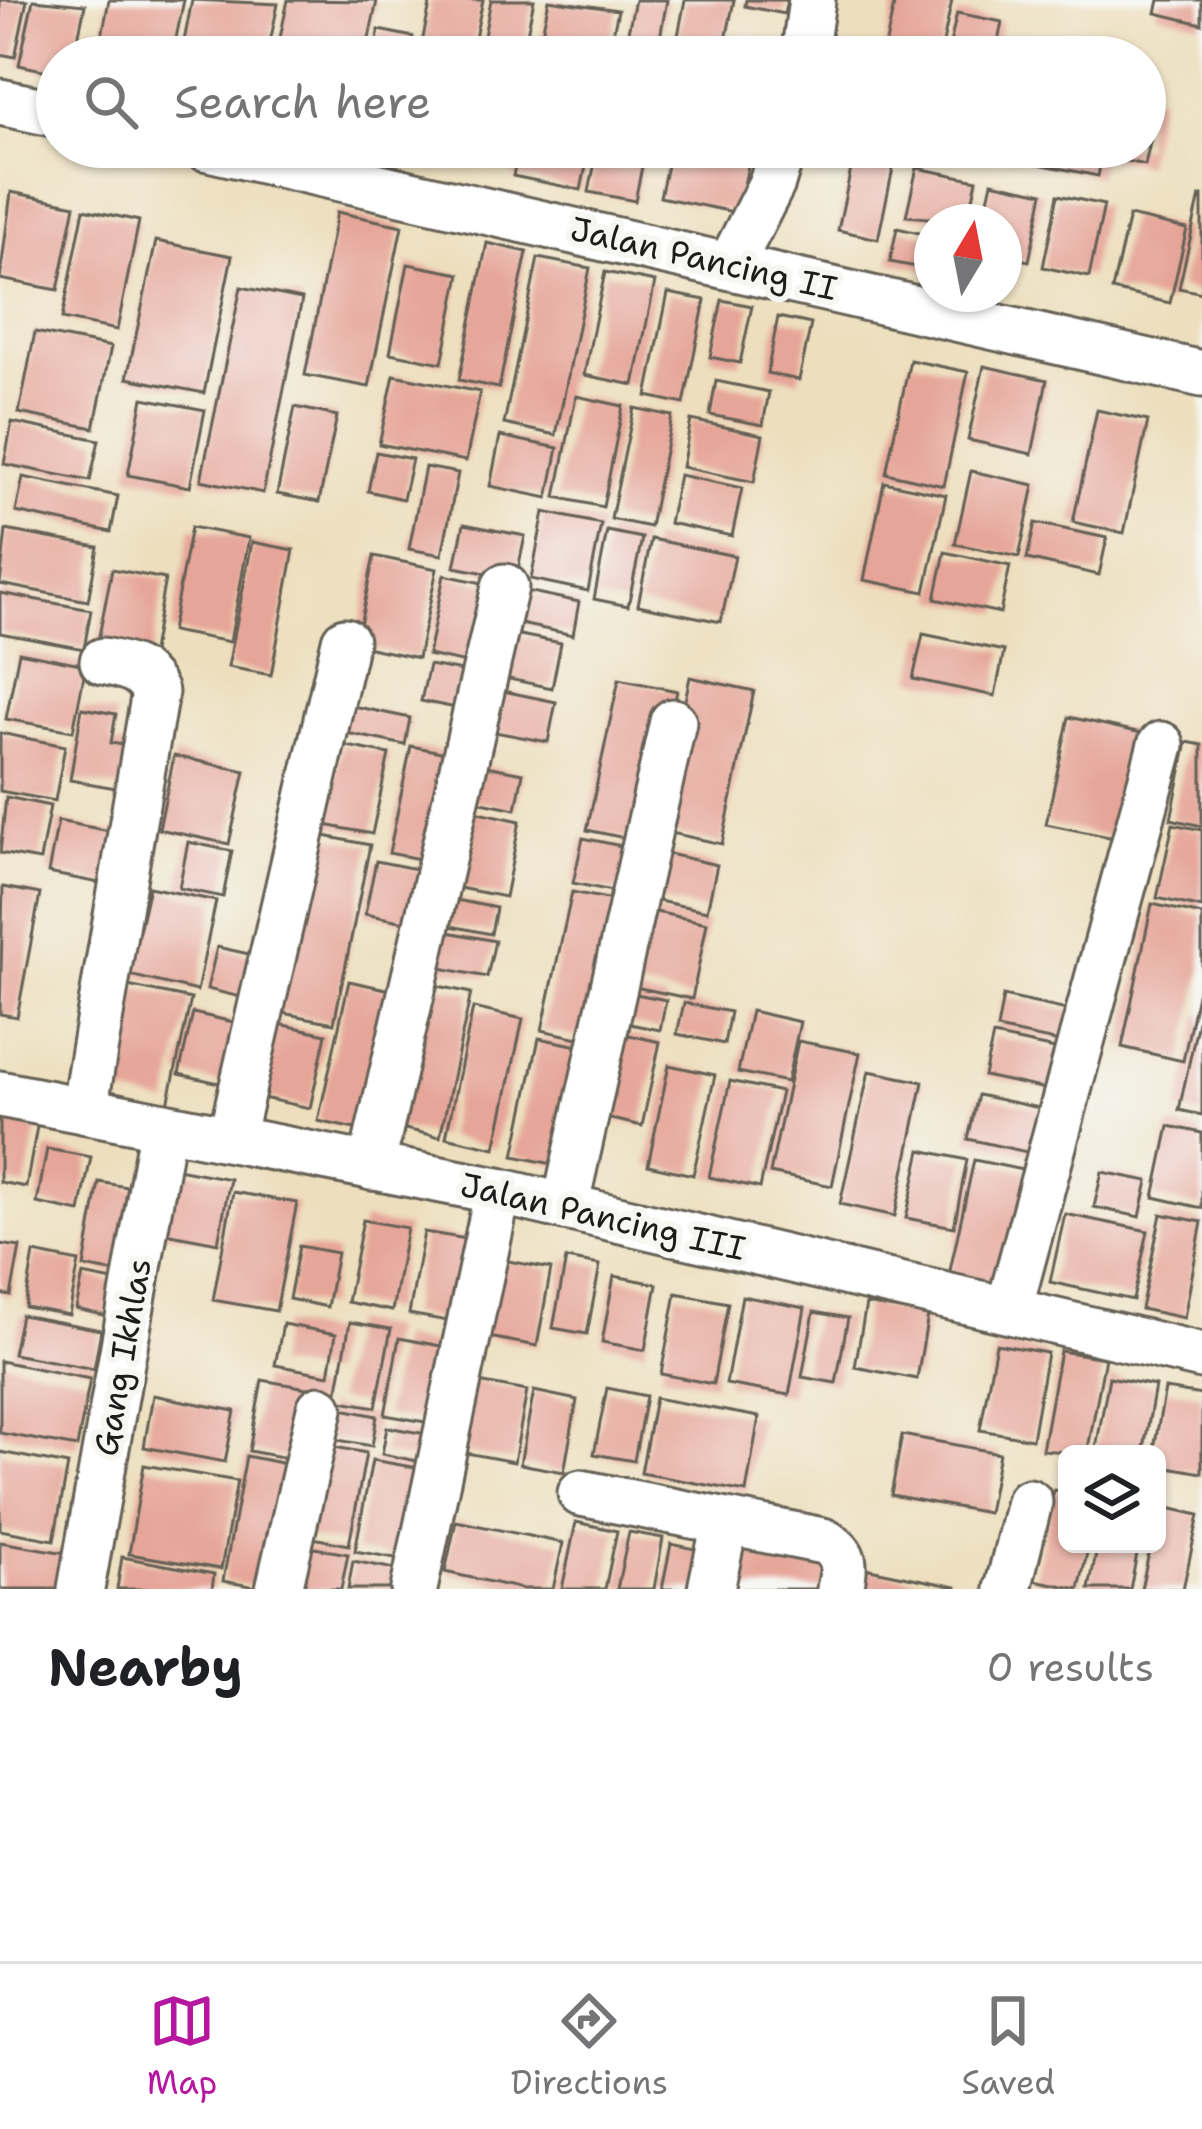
<!DOCTYPE html>
<html lang="en">
<head>
<meta charset="utf-8">
<style>
  body { margin:0; font-family:"Shantell Sans",sans-serif; background:#f2f2f2; color:#202124 }
  .controls { position:absolute; right:36px; bottom:36px; display:grid; overflow:hidden; border-radius:18px; box-shadow:0 3px 9px #0004 }
  .controls button { width:108px; height:108px; display:grid; place-items:center; padding:0; border:0; border-bottom:3px solid #e0e0e0; background:#fff; color:#202124; font:60px sans-serif }
  .compass { position:absolute; left:914px; top:204px; width:108px; height:108px; border-radius:50%; background:#fff; box-shadow:0 3px 9px #0004; rotate:10deg }
  .list { margin:0; padding:0; list-style:none }
  h2 { display:flex; justify-content:space-between; align-items:center; height:156px; margin:0; padding:0 48px; font-size:51px }
  h2 small { font-size:39px; font-weight:400; color:#757577 }
  .icon { flex:none; width:66px; height:66px; fill:none; stroke:currentColor; stroke-width:2; stroke-linecap:round; stroke-linejoin:round }
  .map { position:relative; flex:none; width:1202px; height:1589px; overflow:hidden }
  .search { position:absolute; background:#fff; box-shadow:0 3px 9px #0004; left:36px; right:36px; top:36px; height:132px; display:flex; align-items:center; gap:30px; box-sizing:border-box; padding:0 42px; border-radius:66px; color:#757577; font-size:45px }
  .sheet { height:372px; background:#fff }
  nav { display:flex; justify-content:space-around; align-items:center; box-sizing:border-box; height:168px; border-top:3px solid #e0e0e0; background:#fff; font-size:33px; color:#757577 }
  nav a { display:grid; justify-items:center; gap:6px }
  nav .on { color:#b5179e }
  .map>svg:first-child { display:block }
  .building { fill:#e6a599 }
  .lines { fill:none; stroke-linecap:round; stroke-linejoin:round }
  .minor-casing { stroke:#656055; stroke-width:51 }
  .minor { stroke:#fff; stroke-width:45 }
  .labels { text-anchor:middle; stroke-width:12; stroke-linejoin:round; paint-order:stroke }
  .street-label { font-size:33px; fill:#1c1c1c; stroke:#f6f6f2 }
</style>
</head>
<body>
<div class="map">
<svg width="1202" height="1589" viewBox="0 0 1202 1589">
  <rect width="100%" height="100%" fill="#f6f6f2"/>
  <filter id="ink" filterUnits="userSpaceOnUse"><feTurbulence type="fractalNoise" baseFrequency=".00833" numOctaves="2"/><feDisplacementMap in="SourceGraphic" scale="24" xChannelSelector="R" yChannelSelector="G"/><feConvolveMatrix kernelMatrix="1 2 1 2 8 2 1 2 1" color-interpolation-filters="sRGB"/></filter>
  <filter id="wash" filterUnits="userSpaceOnUse"><feTurbulence type="fractalNoise" baseFrequency=".004" numOctaves="4" result="noise"/><feDisplacementMap in="SourceGraphic" scale="48" xChannelSelector="R" yChannelSelector="G"/><feGaussianBlur stdDeviation="2.7" result="paint"/><feColorMatrix in="noise" values="0 0 0 0 0 0 0 0 0 0 0 0 0 0 0 0 0 1.4 0 .05"/><feComposite in="paint" operator="in"/></filter>
  <g filter="url(#wash)">
    <rect width="100%" height="100%" fill="#eddfbe"/>
    <g id="blocks">
      <g class="building">
        <path d="M0,0H27L15,57L0,54Z"/>
        <path d="M33,0L85,5L74,57H57V73L19,65Z"/>
        <path d="M109,0H184L172,57H98Z"/>
        <path d="M192,0L278,4L267,57H181Z"/>
        <path d="M288,0L377,1L365,57H276Z"/>
        <path d="M431,0H483L471,57H419Z"/>
        <path d="M491,0H534L522,57H480Z"/>
        <path d="M549,0L618,10L608,57H537Z"/>
        <path d="M635,0H667L659,43L627,36Z"/>
        <path d="M685,0H734L723,55L676,46Z"/>
        <path d="M746,0H787L784,14L745,6Z"/>
        <path d="M895,0H952L940,57H883Z"/>
        <path d="M1159,0H1202V24L1156,13Z"/>
        <path d="M957,13L1002,22L995,57H947Z"/>
        <path d="M379,30L413,37L408,57H374Z"/>
        <path d="M1145,94L1160,97L1145,165L1112,158L1114,147H1145Z"/>
        <path d="M519,147H590L581,190L513,176Z"/>
        <path d="M598,147H646L635,201L589,192Z"/>
        <path d="M671,147H752L738,213L660,197Z"/>
        <path d="M1043,147H1104L1098,176L1039,164Z"/>
        <path d="M854,155L894,164L878,239L838,230Z"/>
        <path d="M917,168L977,180L968,222L906,216Z"/>
        <path d="M992,182L1043,193L1029,261L1004,256V222H983Z"/>
        <path d="M11,192L75,205L58,290L0,279Z"/>
        <path d="M1058,195L1104,205L1089,277L1043,267Z"/>
        <path d="M1200,196H1202V293L1179,288Z"/>
        <path d="M84,209L139,221L117,330L62,319Z"/>
        <path d="M337,212L402,226L369,387L305,375Z"/>
        <path d="M1129,216L1187,229L1170,303L1112,290Z"/>
        <path d="M897,228L932,236V270L890,262Z"/>
        <path d="M156,241L232,256L204,393L127,378Z"/>
        <path d="M487,243L527,252L499,388L459,380Z"/>
        <path d="M538,258L590,268L556,435L504,424Z"/>
        <path d="M408,264L460,274L442,363L390,353Z"/>
        <path d="M605,272L655,282L634,385L584,375Z"/>
        <path d="M241,287L302,299L263,493L201,480Z"/>
        <path d="M668,293L705,300L684,404L647,396Z"/>
        <path d="M722,300L752,306L740,363L710,357Z"/>
        <path d="M778,317L811,324L799,380L767,373Z"/>
        <path d="M35,332L111,347L94,428L19,413Z"/>
        <path d="M910,360L968,372L944,486L886,473Z"/>
        <path d="M984,366L1047,380L1032,454L968,440Z"/>
        <path d="M394,375L480,392L466,461L379,444Z"/>
        <path d="M716,381L769,392L763,425L710,415Z"/>
        <path d="M576,396L623,406L603,507L556,497Z"/>
        <path d="M143,398L205,410L190,487L128,475Z"/>
        <path d="M295,407L337,416L319,502L277,494Z"/>
        <path d="M634,408L672,416L650,527L611,519Z"/>
        <path d="M1097,410L1148,421L1124,533L1073,522Z"/>
        <path d="M691,420L763,435L754,482L682,467Z"/>
        <path d="M12,422L99,440L90,481L4,464Z"/>
        <path d="M500,436L558,448L548,498L490,486Z"/>
        <path d="M376,452L412,459L403,499L368,491Z"/>
        <path d="M425,467L458,473L442,555L409,549Z"/>
        <path d="M971,471L1034,485L1019,557L955,544Z"/>
        <path d="M679,475L742,488L732,536L669,523Z"/>
        <path d="M23,477L118,496L111,532L16,512Z"/>
        <path d="M884,482L946,495L925,592L864,580Z"/>
        <path d="M544,512L601,524L588,591L531,579Z"/>
        <path d="M1035,523L1107,538L1099,575L1027,559Z"/>
        <path d="M464,524L525,536L516,579L455,567Z"/>
        <path d="M191,527L249,538L230,642L171,631Z"/>
        <path d="M6,530L98,547L88,601L0,584Z"/>
        <path d="M607,531L642,538L628,606L594,599Z"/>
        <path d="M651,539L735,556L721,622L638,605Z"/>
        <path d="M252,542L294,550L271,675L228,667Z"/>
        <path d="M945,552L1010,566L1000,613L935,599Z"/>
        <path d="M374,556L437,569L418,658L356,645Z"/>
        <path d="M112,569L165,579L149,668L95,657Z"/>
        <path d="M444,575L497,586L481,666L428,655Z"/>
        <path d="M512,588L579,602L573,635L506,621Z"/>
        <path d="M0,593L91,610L84,649L0,633Z"/>
        <path d="M499,631L561,643L552,688L490,675Z"/>
        <path d="M923,634L1004,651L995,696L913,679Z"/>
        <path d="M19,652L86,665L73,731L6,719Z"/>
        <path d="M429,665L473,673L466,710L421,701Z"/>
        <path d="M690,677L754,691L722,844L657,830Z"/>
        <path d="M619,679L677,691L644,842L587,830Z"/>
        <path d="M503,691L556,702L548,742L495,732Z"/>
        <path d="M343,704L410,718L405,745L337,731Z"/>
        <path d="M82,708L116,714L111,743L141,748L133,791L70,780Z"/>
        <path d="M1069,717L1146,734L1124,840L1046,824Z"/>
        <path d="M0,733L65,746L55,801L0,791Z"/>
        <path d="M1187,742L1202,745V826L1171,819Z"/>
        <path d="M342,745L389,754L372,834L325,825Z"/>
        <path d="M411,746L456,755L435,862L389,853Z"/>
        <path d="M174,756L245,771L229,844L159,829Z"/>
        <path d="M470,763L523,773L516,809L462,798Z"/>
        <path d="M6,797L50,806L40,860L0,853Z"/>
        <path d="M460,808L520,821L505,897L444,885Z"/>
        <path d="M58,821L130,835L120,887L48,873Z"/>
        <path d="M1173,824L1202,830V908L1157,898Z"/>
        <path d="M314,834L370,845L334,1023L278,1012Z"/>
        <path d="M583,838L640,850L631,895L573,883Z"/>
        <path d="M188,842L232,851L223,897L179,888Z"/>
        <path d="M655,851L717,865L707,911L644,898Z"/>
        <path d="M376,861L426,871L415,924L365,914Z"/>
        <path d="M3,887L40,894L17,1017L0,1014Z"/>
        <path d="M149,887L216,901L197,991L129,975Z"/>
        <path d="M572,892L622,902L592,1041L542,1030Z"/>
        <path d="M441,897L496,908L491,934L436,923Z"/>
        <path d="M1152,904L1202,915V971L1183,1061L1122,1047Z"/>
        <path d="M637,908L707,923L692,999L621,984Z"/>
        <path d="M433,929L495,941L487,977L425,965Z"/>
        <path d="M217,947L267,958L257,1001L207,989Z"/>
        <path d="M349,981L400,992L369,1132L318,1121Z"/>
        <path d="M415,981L471,993L440,1137L383,1124Z"/>
        <path d="M128,986L191,999L168,1104L105,1091Z"/>
        <path d="M616,990L666,1000L660,1030L610,1020Z"/>
        <path d="M1003,996L1085,1014L1079,1046L997,1029Z"/>
        <path d="M684,1003L730,1012L724,1044L677,1034Z"/>
        <path d="M473,1008L523,1019L495,1148L446,1137Z"/>
        <path d="M751,1011L800,1022L787,1082L738,1072Z"/>
        <path d="M1200,1012H1202V1115L1179,1110Z"/>
        <path d="M193,1013L251,1026L237,1087L179,1074Z"/>
        <path d="M275,1023L326,1034L310,1108L258,1097Z"/>
        <path d="M611,1031L660,1042L642,1126L593,1115Z"/>
        <path d="M993,1036L1074,1053L1065,1093L984,1076Z"/>
        <path d="M539,1038L588,1048L562,1166L514,1156Z"/>
        <path d="M798,1041L860,1053L832,1186L770,1173Z"/>
        <path d="M669,1065L715,1075L693,1175L648,1165Z"/>
        <path d="M869,1071L923,1082L895,1216L840,1204Z"/>
        <path d="M730,1081L781,1092L760,1188L709,1177Z"/>
        <path d="M978,1095L1058,1112L1049,1157L968,1139Z"/>
        <path d="M0,1115L38,1121L26,1187L0,1182Z"/>
        <path d="M1169,1126L1202,1133V1208L1154,1197Z"/>
        <path d="M47,1149L91,1157L80,1212L37,1203Z"/>
        <path d="M921,1150L967,1160L954,1227L906,1218Z"/>
        <path d="M974,1160L1037,1173L1013,1288L949,1275Z"/>
        <path d="M172,1168L230,1179L218,1243L160,1232Z"/>
        <path d="M1102,1172L1148,1181L1140,1217L1094,1207Z"/>
        <path d="M99,1182L149,1191L133,1276L84,1267Z"/>
        <path d="M233,1192L297,1203L276,1311L213,1300Z"/>
        <path d="M1065,1214L1148,1231L1133,1300L1050,1282Z"/>
        <path d="M1161,1214L1202,1222L1184,1318L1141,1309Z"/>
        <path d="M363,1220L407,1228L392,1311L347,1302Z"/>
        <path d="M424,1232L479,1241L464,1324L409,1314Z"/>
        <path d="M0,1244L20,1247L11,1296L0,1294Z"/>
        <path d="M299,1246L337,1253L327,1307L289,1299Z"/>
        <path d="M34,1253L79,1262L69,1315L25,1307Z"/>
        <path d="M492,1258L551,1269L537,1346L478,1335Z"/>
        <path d="M566,1259L600,1265L587,1334L553,1328Z"/>
        <path d="M83,1275L113,1281L107,1316L76,1309Z"/>
        <path d="M614,1276L657,1284L645,1350L602,1342Z"/>
        <path d="M676,1293L728,1303L713,1384L661,1374Z"/>
        <path d="M742,1296L805,1308L789,1395L726,1384Z"/>
        <path d="M866,1304L928,1315L917,1379L855,1367Z"/>
        <path d="M814,1312L848,1318L836,1383L802,1377Z"/>
        <path d="M21,1315L101,1330L94,1369L13,1354Z"/>
        <path d="M350,1322L391,1329L376,1407L336,1400Z"/>
        <path d="M283,1324L336,1334L329,1375L275,1365Z"/>
        <path d="M399,1338L451,1348L437,1424L385,1415Z"/>
        <path d="M996,1344L1047,1353L1032,1439L980,1430Z"/>
        <path d="M1060,1351L1105,1358L1087,1454L1042,1450Z"/>
        <path d="M0,1361L90,1379L77,1447L0,1433Z"/>
        <path d="M1109,1377L1155,1386L1143,1454H1095Z"/>
        <path d="M262,1380L318,1390L304,1461L249,1451Z"/>
        <path d="M468,1380L527,1391L514,1462L456,1451Z"/>
        <path d="M607,1388L646,1396L634,1461L594,1454Z"/>
        <path d="M1165,1389L1202,1395V1473L1157,1465L1153,1454Z"/>
        <path d="M534,1391L577,1400L564,1472L520,1464Z"/>
        <path d="M153,1395L235,1411L225,1462L144,1447Z"/>
        <path d="M655,1398L759,1417L746,1492L641,1473Z"/>
        <path d="M327,1406L377,1416L372,1446L321,1437Z"/>
        <path d="M387,1427L437,1436L432,1464L382,1454Z"/>
        <path d="M902,1435L999,1453L988,1513L891,1495Z"/>
        <path d="M314,1443L366,1453L349,1545L297,1535Z"/>
        <path d="M0,1452L68,1465L54,1540L0,1530Z"/>
        <path d="M246,1456L296,1466L266,1589L223,1581Z"/>
        <path d="M372,1460L424,1469L407,1560L355,1551Z"/>
        <path d="M144,1465L237,1481L221,1569L129,1554Z"/>
        <path d="M1054,1490L1067,1492V1544H1089L1079,1589L1034,1580Z"/>
        <path d="M1159,1506L1199,1515L1183,1589H1141L1151,1544H1157Z"/>
        <path d="M456,1521L563,1543L553,1589H523L445,1572Z"/>
        <path d="M576,1522L617,1531L605,1589H562Z"/>
        <path d="M629,1532L663,1538L654,1589H617Z"/>
        <path d="M0,1542L72,1554L66,1589H0Z"/>
        <path d="M292,1544L348,1554L341,1589H291Z"/>
        <path d="M671,1544L709,1552L701,1589H662Z"/>
        <path d="M732,1544L829,1564L824,1589H723Z"/>
        <path d="M1098,1544H1139L1130,1589H1089Z"/>
        <path d="M122,1557L214,1574L212,1589H117Z"/>
        <path d="M353,1561L405,1571L402,1589H348Z"/>
        <path d="M860,1567L956,1587V1589H856Z"/>
      </g>
    </g>
  </g>
  <g filter="url(#ink)">
    <use href="#blocks" fill-opacity="0" stroke="#656055" stroke-width="3"/>
    <g class="lines">
      <g class="minor-casing">
        <g id="minor">
          <path d="M804,57L812,0"/>
          <path d="M0,102L57,114"/>
          <path d="M204,147L1202,374"/>
          <path d="M731,264L772,183L783,147"/>
          <path d="M0,1094L498,1191L1202,1356"/>
          <path d="M84,1110L155,692C144,669 127,666 103,661"/>
          <path d="M231,1138L345,641"/>
          <path d="M371,1167L505,587"/>
          <path d="M565,1207L673,722"/>
          <path d="M1009,1309L1161,745"/>
          <path d="M581,1493L823,1541C847,1553 845,1565 840,1589"/>
          <path d="M81,1589L163,1126"/>
          <path d="M279,1589L320,1409"/>
          <path d="M414,1589L498,1191"/>
          <path d="M711,1589L725,1523"/>
          <path d="M1008,1589L1029,1502"/>
        </g>
      </g>
      <use href="#minor" class="minor"/>
    </g>
  </g>
  <g class="labels">
    <g class="street-label">
      <text transform="translate(704 258) rotate(13)" y="12">Jalan Pancing II</text>
      <text transform="translate(603 1216) rotate(13)" y="12">Jalan Pancing III</text>
      <text transform="translate(122 1357) rotate(-80)" y="12">Gang Ikhlas</text>
    </g>
  </g>
</svg>
<div class="controls">
<button><svg class="icon" aria-label="layers" viewBox="0 0 24 24"><path d="M12 4l9 5-9 5-9-5zM3 14l9 5 9-5"/></svg></button>
</div>
<svg class="compass" viewBox="-18 -18 36 36"><path d="M0-13l5 13h-10z" fill="#e53935"/><path d="M0 13l5-13h-10z" fill="#757577"/></svg>
<div class="search"><svg class="icon" aria-label="search" viewBox="0 0 24 24"><circle cx="10" cy="10" r="6"/><path d="M15 15l6 6"/></svg>Search here</div>
</div>
<section class="sheet">
<h2>Nearby<small>0 results</small></h2>
<ul class="list">
</ul>
</section>
<nav>
<a class="on"><svg class="icon" aria-label="map" viewBox="0 0 24 24"><path d="M3 6l6-2 6 2 6-2v14l-6 2-6-2-6 2zM9 4v14M15 6v14"/></svg>Map</a>
<a><svg class="icon" aria-label="directions" viewBox="0 0 24 24"><path d="M12 3l9 9-9 9-9-9zM9 14v-3h6M13 9l2 2-2 2"/></svg>Directions</a>
<a><svg class="icon" aria-label="saved" viewBox="0 0 24 24"><path d="M7 4h10v16l-5-4-5 4z"/></svg>Saved</a>
</nav>
</body>
</html>
